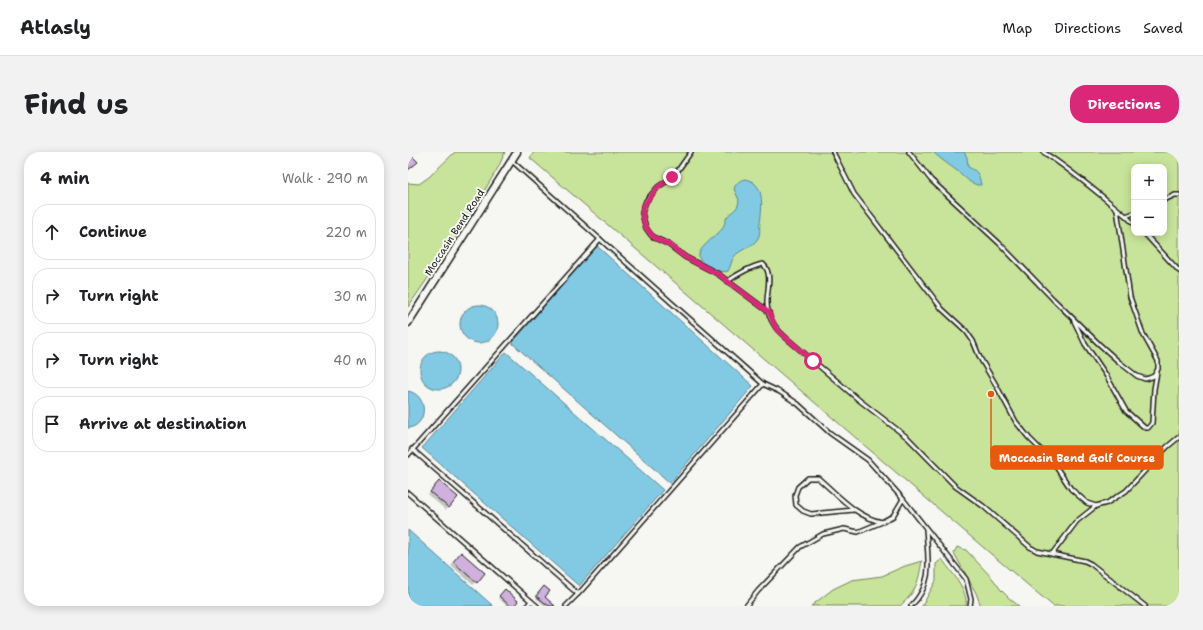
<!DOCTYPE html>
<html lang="en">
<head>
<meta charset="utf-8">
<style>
  body { margin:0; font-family:"Shantell Sans",sans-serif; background:#f2f2f2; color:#202124 }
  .controls { position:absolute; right:12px; top:12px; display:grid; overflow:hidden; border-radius:8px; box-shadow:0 2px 10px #0003 }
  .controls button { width:36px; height:36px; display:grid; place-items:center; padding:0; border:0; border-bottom:1px solid #e0e0e0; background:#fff; color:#202124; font:20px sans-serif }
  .stop { position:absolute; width:12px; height:12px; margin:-9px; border:3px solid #db2777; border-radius:50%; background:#fff }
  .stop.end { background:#db2777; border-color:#fff; box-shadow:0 1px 4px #0008 }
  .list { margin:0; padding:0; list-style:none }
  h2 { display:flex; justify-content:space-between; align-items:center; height:52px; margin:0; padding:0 16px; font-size:17px }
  h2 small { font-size:13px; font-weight:400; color:#757577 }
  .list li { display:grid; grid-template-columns:26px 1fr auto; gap:12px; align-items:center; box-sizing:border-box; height:56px; margin:0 8px 8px; padding:0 8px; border:1px solid #e0e0e0; border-radius:16px }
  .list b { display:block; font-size:15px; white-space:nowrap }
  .list em { font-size:13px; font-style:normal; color:#757577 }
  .icon { flex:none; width:22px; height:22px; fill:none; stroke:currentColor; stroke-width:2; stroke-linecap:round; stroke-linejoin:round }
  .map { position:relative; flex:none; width:771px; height:454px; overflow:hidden; border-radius:16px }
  header { display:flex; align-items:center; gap:24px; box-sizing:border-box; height:56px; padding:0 20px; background:#fff; border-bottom:1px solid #e0e0e0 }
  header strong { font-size:19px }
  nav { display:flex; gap:22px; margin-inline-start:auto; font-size:14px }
  .intro { display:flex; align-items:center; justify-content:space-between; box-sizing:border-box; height:96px; padding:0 24px }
  h1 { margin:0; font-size:28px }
  .button { padding:10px 18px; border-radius:16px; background:#db2777; color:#fff; font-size:14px; font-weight:700 }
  main { display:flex; gap:24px; padding:0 24px }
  aside { flex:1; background:#fff; border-radius:16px; box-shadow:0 2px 10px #0003 }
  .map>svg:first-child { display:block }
  .green { fill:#c8e49a; stroke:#72805b; fill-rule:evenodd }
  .water { fill:#82cae3; stroke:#598493 }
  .shadow { fill:#0003 }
  .building { fill:#d0b1dd; stroke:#1c1c1c }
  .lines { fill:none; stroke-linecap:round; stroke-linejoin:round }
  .lane-casing { stroke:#1c1c1c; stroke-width:6 }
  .street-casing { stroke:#1c1c1c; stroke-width:9 }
  .lane { stroke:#f6f6f2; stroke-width:3 }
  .street { stroke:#f6f6f2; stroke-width:6 }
  .route { stroke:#db2777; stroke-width:5 }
  .labels { text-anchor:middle; stroke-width:4; stroke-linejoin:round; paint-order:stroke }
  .street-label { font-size:10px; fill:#1c1c1c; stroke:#f6f6f2 }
  .leader { fill:none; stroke:#e8590c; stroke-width:1.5 }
  .callout-dot { fill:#e8590c; stroke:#f6f6f2; stroke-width:1.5 }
  .callout { fill:#e8590c; stroke:#e8590c; stroke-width:1.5 }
  .callout-label { font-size:11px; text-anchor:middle; font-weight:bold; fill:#fff }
</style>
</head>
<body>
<header>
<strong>Atlasly</strong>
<nav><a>Map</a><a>Directions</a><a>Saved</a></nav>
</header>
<div class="intro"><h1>Find us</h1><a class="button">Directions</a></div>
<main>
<aside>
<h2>4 min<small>Walk · 290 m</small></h2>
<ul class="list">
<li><svg class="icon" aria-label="ahead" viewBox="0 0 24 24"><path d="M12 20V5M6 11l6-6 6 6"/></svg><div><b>Continue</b></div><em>220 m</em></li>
<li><svg class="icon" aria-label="right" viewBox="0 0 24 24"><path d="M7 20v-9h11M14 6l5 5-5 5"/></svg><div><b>Turn right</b></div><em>30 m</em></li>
<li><svg class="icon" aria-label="right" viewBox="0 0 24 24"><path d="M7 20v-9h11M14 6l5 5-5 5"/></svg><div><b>Turn right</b></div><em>40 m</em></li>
<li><svg class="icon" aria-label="arrive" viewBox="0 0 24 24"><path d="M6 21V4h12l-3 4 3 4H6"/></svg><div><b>Arrive at destination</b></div></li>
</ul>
</aside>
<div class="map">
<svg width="771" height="454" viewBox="0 0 771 454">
  <rect width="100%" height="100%" fill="#f6f6f2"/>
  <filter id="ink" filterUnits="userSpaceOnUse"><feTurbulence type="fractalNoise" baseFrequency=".025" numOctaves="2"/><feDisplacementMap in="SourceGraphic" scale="8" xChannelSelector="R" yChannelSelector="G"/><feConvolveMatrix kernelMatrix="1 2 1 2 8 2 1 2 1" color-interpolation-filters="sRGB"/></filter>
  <g filter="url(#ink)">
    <g class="green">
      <path d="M47,0H97L91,14L51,81L0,155V31L11,32L21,25Z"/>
      <path d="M126,0H771V454H645L583,402L122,6ZM726,15H756V81H726Z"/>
      <path d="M549,395L558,398L585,427L593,438L602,447L611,454H573L568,441L546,401Z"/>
      <path d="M534,407C543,420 560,437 558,454H514L528,429V412Z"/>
      <path d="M514,409C510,430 509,439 492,454H403L425,437L444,428L474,424L497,414Z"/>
    </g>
    <g class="water">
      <path d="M525,0H556L559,5L560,15C569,19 571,21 573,33H569L562,30L552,21L533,7Z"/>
      <path d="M336,27C358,30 354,55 352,71C351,77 353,80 350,86C345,96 331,97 326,105C323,109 323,114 320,119C313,121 309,118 303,115C299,113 292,110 291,105C289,96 310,83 314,77C316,74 317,69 319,65C324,58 330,59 331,48L326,37C328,31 331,29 336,27Z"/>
      <path d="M189,94L345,234L262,331L104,191Z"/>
      <circle cx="71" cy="172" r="19"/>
      <circle cx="31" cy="218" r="19"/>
      <path d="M98,200L255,338L171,434L14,296Z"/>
      <path d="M0,239C21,243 20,274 0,276Z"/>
      <path d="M0,378L85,454H0Z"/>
    </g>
    <g class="shadow">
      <path d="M28,332L48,345L38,358L20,343Z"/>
      <path d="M51,404L75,422L65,433L43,413Z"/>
      <path d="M135,437L136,445L145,454H137L128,446Z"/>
      <path d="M97,439L104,454H99L90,446Z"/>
    </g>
    <g class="building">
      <path d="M3,3L10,10L0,18V6Z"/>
      <path d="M31,329L50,345L41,356L22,340Z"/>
      <path d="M53,400L77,421L69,431L45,410Z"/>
      <path d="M136,434L142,439L137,445L147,454H141L128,444Z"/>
      <path d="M97,437L110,449L106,454H102L91,444Z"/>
    </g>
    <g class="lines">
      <g class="lane-casing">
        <g id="lane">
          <path d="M283,0L266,24L250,35L238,49L234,61L238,76L243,83L247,86L260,92L277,105L310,122L361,160"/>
          <path d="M425,0L446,42L534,157L558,179L565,189L572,206L588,233L608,270L621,286L644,309L663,337L679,351L688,354"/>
          <path d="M501,0L523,28L591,91L645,147L691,192L711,210L729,224L737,227L741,226L746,224L750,217V209L735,182L722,145L709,57"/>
          <path d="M635,0C665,19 691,42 718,64"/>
          <path d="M104,9L355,232L173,439L158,454"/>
          <path d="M756,48L767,43H771"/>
          <path d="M726,61L718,64L726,72"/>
          <path d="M736,81L771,119"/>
          <path d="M320,129C328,123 344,114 355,112C365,121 359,138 359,150C359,163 366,175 376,184L451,248L500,286L547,334L575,354L622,395L629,399L677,409L683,412L737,454"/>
          <path d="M666,169L677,192L698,223L718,259L737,276H740L744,271L746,237L749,220"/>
          <path d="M355,232L372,240L390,252L422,281L460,308L495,347L558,427L563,447L562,454"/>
          <path d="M4,297L170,442"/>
          <path d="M0,303L192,87"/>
          <path d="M0,341L123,449L119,454"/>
          <path d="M446,358L403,362L395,359L388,353L387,343L390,335L400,326H410C430,343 448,365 474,370L485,364L495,347"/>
          <path d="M644,402L669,369L688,354L699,351L718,339L759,295L771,285"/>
          <path d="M123,449L129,454"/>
          <path d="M338,454L350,439L392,395L415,382L436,377L450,380L474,370"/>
          <path d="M503,454C526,431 520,408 518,377"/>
        </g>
      </g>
      <g class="street-casing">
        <path id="street" d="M0,171L109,0"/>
      </g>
      <use href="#lane" class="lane"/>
      <use href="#street" class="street"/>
    </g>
  </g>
  <g class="lines" filter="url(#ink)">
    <path class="route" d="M264,25L250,35L236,53L234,61L236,71L241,80L247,86L263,94L277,105L310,122L361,160L368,177L405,209"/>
  </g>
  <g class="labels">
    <g class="street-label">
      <text transform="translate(46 80) rotate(-57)" y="4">Moccasin Bend Road</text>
    </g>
  </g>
  <path class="leader" d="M583 242L583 306"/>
  <circle class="callout-dot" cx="583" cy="242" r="4"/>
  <rect class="callout" x="583" y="294" width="172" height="23" rx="4"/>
  <g class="callout-label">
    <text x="669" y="310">Moccasin Bend Golf Course</text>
  </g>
</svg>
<div class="controls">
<button>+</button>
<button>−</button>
</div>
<div class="stop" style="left:405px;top:209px"></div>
<div class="stop end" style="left:264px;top:25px"></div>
</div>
</main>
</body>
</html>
